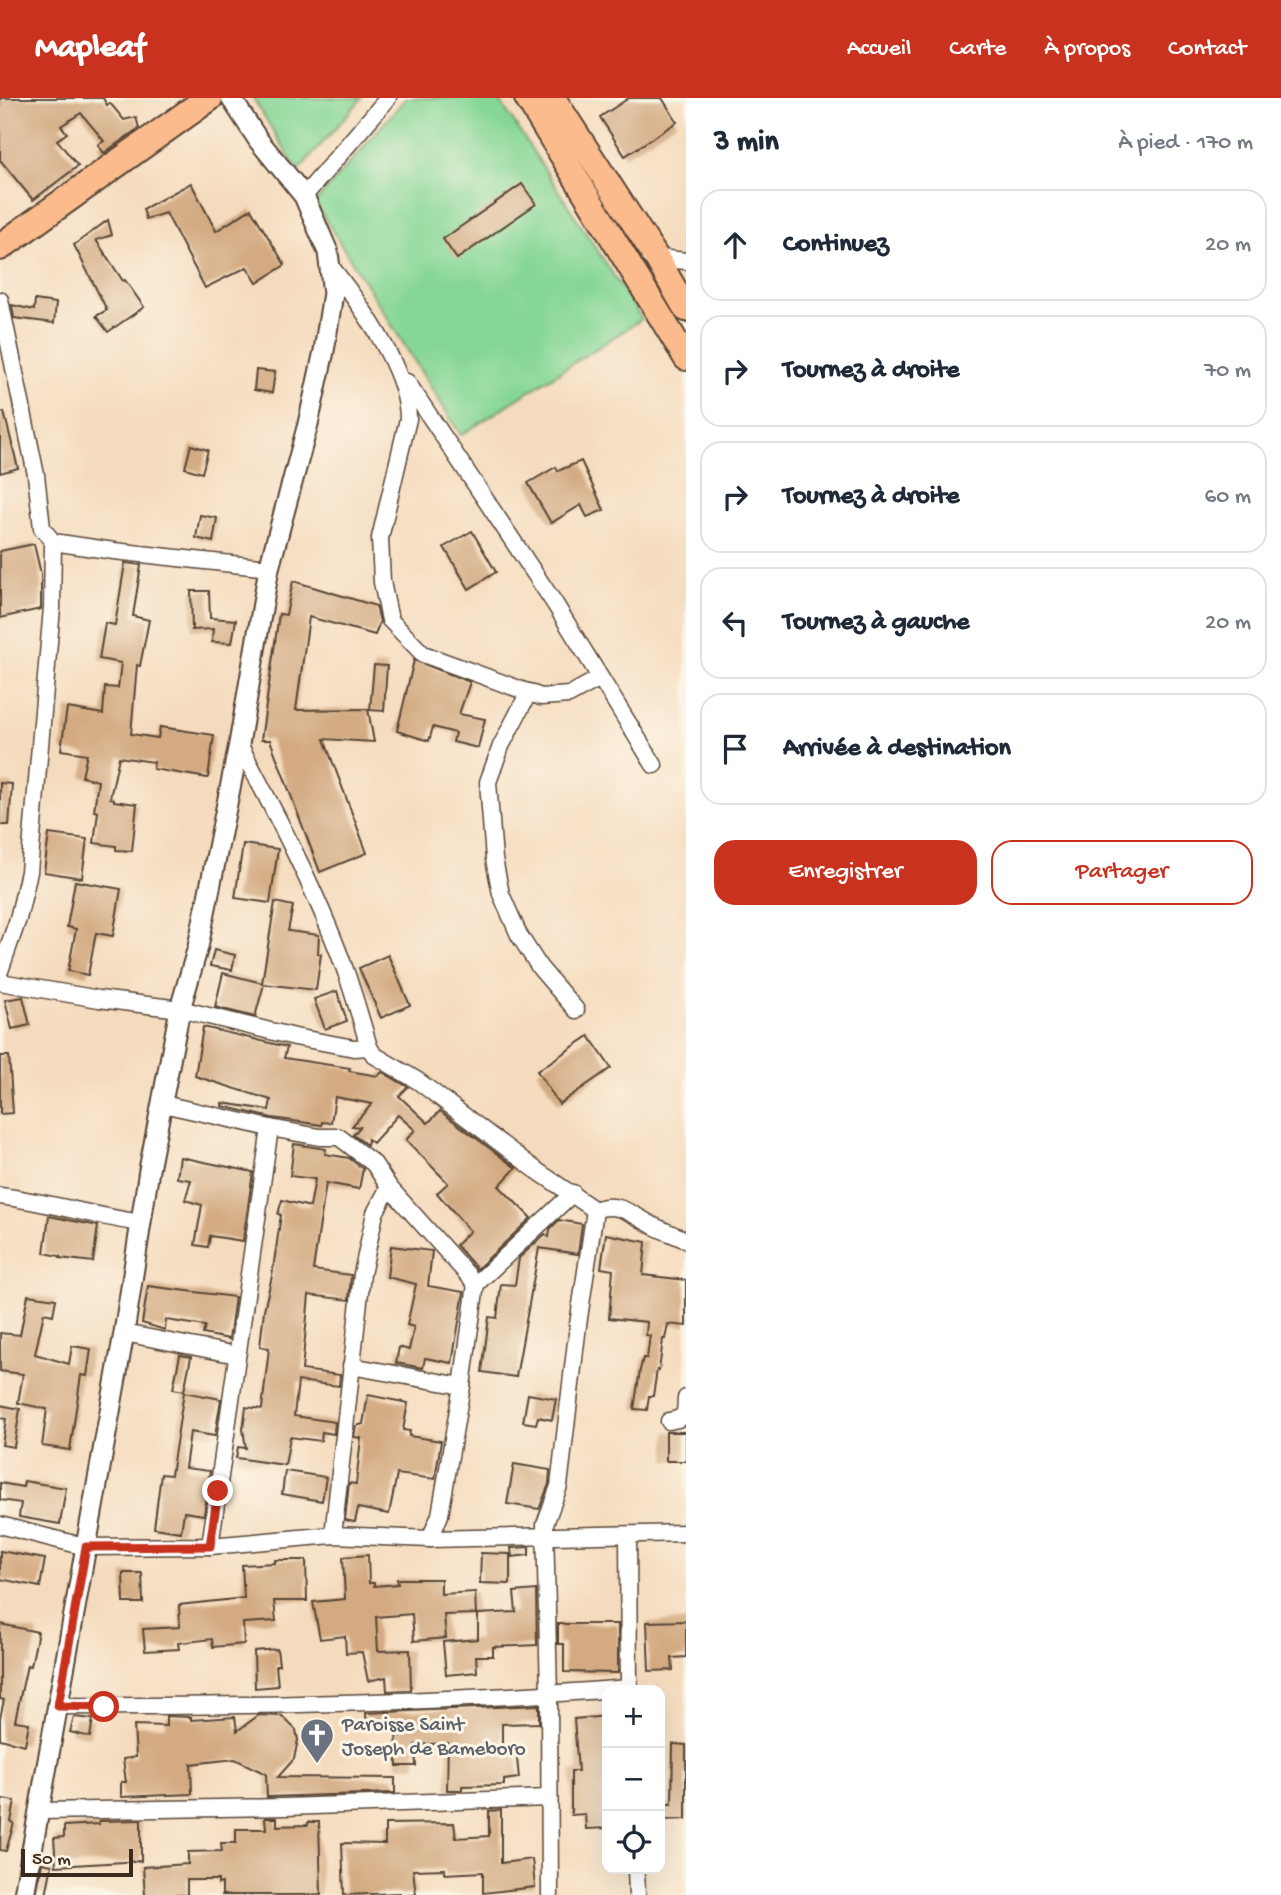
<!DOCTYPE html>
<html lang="fr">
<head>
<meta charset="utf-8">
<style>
  body { margin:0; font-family:"Gochi Hand",sans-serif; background:#f2f2f3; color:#1f2937 }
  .controls { position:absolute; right:21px; bottom:21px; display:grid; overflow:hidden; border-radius:14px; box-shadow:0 7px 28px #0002 }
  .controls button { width:63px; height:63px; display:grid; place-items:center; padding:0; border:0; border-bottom:2px solid #e0e1e3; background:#fff; color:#1f2937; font:35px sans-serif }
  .scale { position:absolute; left:21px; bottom:18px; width:112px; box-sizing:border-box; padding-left:7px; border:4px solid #3b2a1e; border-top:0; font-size:19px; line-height:24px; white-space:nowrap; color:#3b2a1e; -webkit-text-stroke:5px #fcf5e5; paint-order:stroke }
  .stop { position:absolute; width:21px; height:21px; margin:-16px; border:5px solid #c8321e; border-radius:50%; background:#fff }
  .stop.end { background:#c8321e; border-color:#fff; box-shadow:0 2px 7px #0008 }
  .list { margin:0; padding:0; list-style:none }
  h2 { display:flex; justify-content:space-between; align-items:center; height:91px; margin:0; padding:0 28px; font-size:30px }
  h2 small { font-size:23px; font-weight:400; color:#747a83 }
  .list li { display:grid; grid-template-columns:46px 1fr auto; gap:21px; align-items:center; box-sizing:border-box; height:112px; margin:0 14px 14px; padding:0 14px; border:2px solid #e0e1e3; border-radius:21px }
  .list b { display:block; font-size:26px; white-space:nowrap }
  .list em { font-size:23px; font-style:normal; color:#747a83 }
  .actions { display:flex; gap:14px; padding:21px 28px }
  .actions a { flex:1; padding:16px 0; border:2px solid #c8321e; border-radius:21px; text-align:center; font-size:24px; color:#c8321e }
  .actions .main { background:#c8321e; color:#fff }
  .icon { flex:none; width:38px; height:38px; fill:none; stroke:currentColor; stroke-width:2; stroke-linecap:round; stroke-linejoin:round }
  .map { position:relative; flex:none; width:686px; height:1797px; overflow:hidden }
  header { display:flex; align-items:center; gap:42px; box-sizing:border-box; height:98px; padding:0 35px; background:#c8321e; color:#fff }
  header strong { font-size:33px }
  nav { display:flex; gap:38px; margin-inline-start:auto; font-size:24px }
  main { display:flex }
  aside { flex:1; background:#fff }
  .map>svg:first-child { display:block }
  .green { fill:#86d797; stroke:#60805a; stroke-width:2 }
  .building { fill:#d3aa82 }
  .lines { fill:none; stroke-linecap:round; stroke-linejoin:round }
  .minor-casing { stroke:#574536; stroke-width:19 }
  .tertiary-casing { stroke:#574536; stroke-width:23 }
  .primary-casing { stroke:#574536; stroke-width:28 }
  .trunk-casing { stroke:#574536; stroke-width:30 }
  .minor { stroke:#fff; stroke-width:16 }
  .tertiary { stroke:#fff; stroke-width:19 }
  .primary { stroke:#fbbb8d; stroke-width:24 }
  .trunk { stroke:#fbbb8d; stroke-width:26 }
  .route { stroke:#c8321e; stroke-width:9 }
  .labels { text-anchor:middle; stroke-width:6; stroke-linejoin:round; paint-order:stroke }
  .worship-label { font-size:21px; fill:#5b616d; stroke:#fcf5e5; text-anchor:start }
</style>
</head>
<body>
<header>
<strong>Mapleaf</strong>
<nav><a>Accueil</a><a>Carte</a><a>À propos</a><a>Contact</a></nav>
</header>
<main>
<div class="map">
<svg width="686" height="1797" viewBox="0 0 686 1797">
  <rect width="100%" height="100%" fill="#fcf5e5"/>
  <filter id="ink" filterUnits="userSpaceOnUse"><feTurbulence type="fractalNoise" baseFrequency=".0143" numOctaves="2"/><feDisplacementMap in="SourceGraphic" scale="14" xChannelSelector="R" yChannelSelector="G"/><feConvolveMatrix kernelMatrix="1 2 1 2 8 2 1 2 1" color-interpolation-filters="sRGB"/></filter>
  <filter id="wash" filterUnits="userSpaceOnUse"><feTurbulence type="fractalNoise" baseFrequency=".00686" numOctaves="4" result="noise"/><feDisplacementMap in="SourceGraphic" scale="28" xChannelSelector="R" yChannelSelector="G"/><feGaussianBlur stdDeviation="1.57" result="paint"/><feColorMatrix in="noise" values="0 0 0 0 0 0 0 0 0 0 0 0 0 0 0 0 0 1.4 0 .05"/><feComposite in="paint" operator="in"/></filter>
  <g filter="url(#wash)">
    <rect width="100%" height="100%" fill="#f5dbbe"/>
    <g class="green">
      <path d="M253,0H362L298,73Z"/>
      <path d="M406,0H498L642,221L461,337L315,105Z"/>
    </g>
    <g id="blocks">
      <g class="building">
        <path d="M0,0H103L107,7L110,5L124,22L136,19L139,30L104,55L98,47L104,43L81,15L61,28L67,35L57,42L78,68L33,102L0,62Z"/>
        <path d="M629,0H662L677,24L625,58L600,19Z"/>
        <path d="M191,85L216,133L251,111L285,167L257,185L247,169L205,190L166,115L146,121L143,111Z"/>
        <path d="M522,86L536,106L457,161L443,141Z"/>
        <path d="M108,122L112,137L96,142L123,183L125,182L144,209L108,234L96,218L107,212L74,147Z"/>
        <path d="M35,202L56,205L54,225L14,220L12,207L34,212Z"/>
        <path d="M256,272L275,274L272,295L254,292Z"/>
        <path d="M4,314L18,370L0,375V315Z"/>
        <path d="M191,347L208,352L202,375L185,370Z"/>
        <path d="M581,363L604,412L587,419L581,407L551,425L528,385L556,369L558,373Z"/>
        <path d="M200,417L217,420L213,444L196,440Z"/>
        <path d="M472,433L496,474L469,491L444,449Z"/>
        <path d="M34,446L41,476V511L0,520V453Z"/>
        <path d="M125,465L141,467L133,518L149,522L140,568L137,567L131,636L158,640L160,629L214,637L208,680L153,671L154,664L119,659L110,700L114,701V703L137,706L132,753L116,752V748L94,745L98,714L94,713L98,683L82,679L87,656L61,652L67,610L103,616L105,589L118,590L121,565L99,561L105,525L115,527Z"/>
        <path d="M293,483L376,508L380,523L375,537L309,519L296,612L368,611L374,644L324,641L367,755L320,774L270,642H261L279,516L286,517Z"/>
        <path d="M191,493H209L210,520L236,522L232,545L212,544L213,531L192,532Z"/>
        <path d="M414,562L470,584L459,616L485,621L478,650L453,644L455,635L433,629L429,643L397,633Z"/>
        <path d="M374,567L387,568L384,613L370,612Z"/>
        <path d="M0,685L12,686L9,727H0Z"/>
        <path d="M49,736L87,741L82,780L44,774Z"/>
        <path d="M243,746L278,751L270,805L235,800Z"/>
        <path d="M75,783L121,791L113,838L96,835L88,877L68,873L76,831L67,829Z"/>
        <path d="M275,804L293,808L288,833L319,837L318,856H321L316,892L264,886L255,919L215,909L223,875L262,885Z"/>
        <path d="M214,852L235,857L232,872L210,868Z"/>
        <path d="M388,857L410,907L381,920L359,870Z"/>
        <path d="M337,893L347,923L325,931L314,901Z"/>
        <path d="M23,899L30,927L12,931L5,902Z"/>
        <path d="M203,929L287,949L284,960L350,970L349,973L378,978L382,974L408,989L399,998L428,1025L440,1013L516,1070L499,1088L531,1120L477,1171L456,1147L470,1133L437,1095L448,1085L406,1042L415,1032L398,1017L373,1045L368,1041L367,1047L353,1037L360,1029L352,1028L372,1006L335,999L331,1025L322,1024V1027L272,1020L222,1008V1005L269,1012L271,1002L195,978Z"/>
        <path d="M589,938L611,970L559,1006L537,973Z"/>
        <path d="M0,958H9L13,1015L0,1016Z"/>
        <path d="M294,1046L326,1051L325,1056L349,1060L363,1071L359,1091L326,1085L313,1172L351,1177L349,1202L309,1197L302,1272L340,1277L339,1288L298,1283L294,1318L335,1324L334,1336L322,1334L321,1343L290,1339L285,1367L236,1360L238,1349L246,1350L243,1331L246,1309L262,1311L269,1250L260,1249L264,1212L272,1178L281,1117L278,1116L282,1102L310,1109L315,1081L290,1078Z"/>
        <path d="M180,1059L253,1074L243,1143L210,1138L208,1149L195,1147L202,1107L185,1102L191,1082L177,1080Z"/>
        <path d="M49,1118L98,1128L93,1164L60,1160V1158L44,1155Z"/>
        <path d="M559,1122L582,1126L578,1156L539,1150L516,1279L482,1274L489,1219L497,1220L501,1186L515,1187L519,1160L545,1136L549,1139L550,1131Z"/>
        <path d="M606,1136L646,1144L643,1177L686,1182V1228L668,1226L665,1241H663L659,1273L657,1272L653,1298H649L647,1312L634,1311L640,1272L643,1260H647L650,1238L646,1237L647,1224L609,1220L613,1172L601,1170Z"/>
        <path d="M391,1148L432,1153L428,1188L464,1194L452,1265L425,1260L423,1270L396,1265L399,1249L409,1252L414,1229L407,1227L416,1186L387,1179Z"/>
        <path d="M148,1188L235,1199L229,1241L203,1236L205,1228L166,1222L165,1232L142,1225Z"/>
        <path d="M28,1197L56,1201L53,1217L44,1215L35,1256L69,1266L72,1248L91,1251L87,1278L81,1277L70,1352L42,1348L47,1311L18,1305L23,1276L0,1273V1235L20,1237Z"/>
        <path d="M180,1257L191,1259L184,1293L173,1291Z"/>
        <path d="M184,1294L221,1301L215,1338L190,1334L185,1370L210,1373L204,1417L184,1414L181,1434L154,1430L161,1376L171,1377Z"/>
        <path d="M528,1296L556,1301L552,1322L538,1319L536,1326L523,1324Z"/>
        <path d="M368,1297L408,1305L403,1332L410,1333L409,1338L441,1343L435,1381L397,1376L389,1416L358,1410L355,1424L345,1422L349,1385L356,1386L361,1340L354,1339L356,1328L363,1326Z"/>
        <path d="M0,1307L20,1311L14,1349L2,1347L6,1321L0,1320Z"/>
        <rect x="666" y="1334" width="20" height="29"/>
        <path d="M514,1366L550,1372L549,1386L539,1411L507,1406Z"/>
        <path d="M285,1373L326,1379L322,1403L282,1396Z"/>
        <path d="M24,1383L66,1390L60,1426L19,1419L21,1405L0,1402V1385L23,1389Z"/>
        <path d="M529,1449V1457L512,1459L511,1450Z"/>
        <path d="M0,1453L45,1461L40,1489L0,1481Z"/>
        <path d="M481,1455L510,1456V1486L480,1485Z"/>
        <path d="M368,1457L369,1485H374V1488L398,1486L397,1481H441V1496L475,1494L476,1516L444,1517L446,1540L414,1543L412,1516L376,1519L378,1553L410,1552L411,1592L387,1593L386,1579L368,1583L362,1554L346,1555L345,1538L320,1541L313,1504L345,1501L343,1459Z"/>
        <path d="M275,1462H306L307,1503H274L276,1523L243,1525L244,1546L213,1549L212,1541L178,1545L179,1551L145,1553L143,1531L180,1529L179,1507L244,1500L242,1467L275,1465Z"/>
        <path d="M123,1475H142L143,1505H124Z"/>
        <path d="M536,1492L537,1547L493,1549V1558H476L477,1574L446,1577L443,1544L478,1541V1516L516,1514L514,1494Z"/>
        <path d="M686,1523V1559L672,1560L673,1572L649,1573L647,1524Z"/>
        <path d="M0,1526L38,1534L31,1568L27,1567L15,1623L29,1625L25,1647L0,1641V1620L4,1602L0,1601Z"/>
        <path d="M558,1526H618V1575L564,1574V1546H558Z"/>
        <path d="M277,1551L279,1567H276L278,1588L255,1590L254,1553Z"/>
        <path d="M539,1607V1625L502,1626V1652L516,1651L519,1680L504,1682V1687L462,1688V1692H447L448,1645L415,1647L416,1668H397L396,1627L367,1629L366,1615Z"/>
        <path d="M259,1617L282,1618L296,1632L298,1642L294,1661L278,1679L395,1680V1695L267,1699L266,1676L235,1661L191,1666L192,1696L121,1699V1684H126L123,1661L136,1659L134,1627L166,1628V1618L191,1619V1622L235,1619L237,1633Z"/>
        <path d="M607,1618V1730L586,1731L585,1716L571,1717V1673H578L574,1621Z"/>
        <path d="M74,1619L93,1621L90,1639L70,1634Z"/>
        <path d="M673,1646L686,1647V1721L660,1722V1706H672Z"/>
        <path d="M2,1701L15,1703L11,1724L14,1725L6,1753L0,1752Z"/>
        <path d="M501,1712V1765L532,1761L535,1789L483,1795V1774L445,1776V1771L413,1772L416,1797H401L400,1795L344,1797L342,1745L385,1746V1726L454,1725L456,1740L489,1738V1713Z"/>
        <path d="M265,1720H277V1728L308,1727V1724H319L321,1797H222V1785L218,1786V1782H187V1797H145L143,1769L188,1766V1754L222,1753L221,1745H236V1731H266Z"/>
        <path d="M141,1722V1763L56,1768L54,1740L64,1739V1728L99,1726V1723Z"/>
        <path d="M42,1765L52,1767L46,1797H36Z"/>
      </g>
    </g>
  </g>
  <g filter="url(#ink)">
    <use href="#blocks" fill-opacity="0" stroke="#574536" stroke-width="2"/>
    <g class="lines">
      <g class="minor-casing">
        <g id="minor">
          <path d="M304,98L388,0"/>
          <path d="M650,159L686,163"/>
          <path d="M331,169C361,207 408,272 408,321L380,440L382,484L390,522L423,556L541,599L569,597L600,580"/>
          <path d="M0,202L36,377L42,430L53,444L114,453L269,470"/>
          <path d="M407,284L555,506L654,667"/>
          <path d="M529,594L501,648L488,684L494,761L501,796L519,837L540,870L576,912"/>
          <path d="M239,646C277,718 315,790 343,866C353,893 361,921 369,949"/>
          <path d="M0,873L18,821L29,774L52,510L53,444"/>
          <path d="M0,884L99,901L180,911L295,939L354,950L369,949L374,957L418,983L536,1072L595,1112C618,1102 634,1118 654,1128C664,1133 675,1137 686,1142"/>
          <path d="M163,1006L270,1030L320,1039H339L374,1066L389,1089L375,1115L362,1176L333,1437"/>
          <path d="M389,1089L476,1186"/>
          <path d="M0,1098C48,1104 93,1118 141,1125"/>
          <path d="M124,1235L237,1257"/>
          <path d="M351,1268L462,1288"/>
          <path d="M669,1323L678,1321L685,1316L686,1300"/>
          <path d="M0,1427L86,1449L210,1448L333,1437L430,1441L686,1435"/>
          <path d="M628,1437L629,1592"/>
          <path d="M430,1441L440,1417L462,1288L476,1186L573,1095"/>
          <path d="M210,1448L270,1030"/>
          <path d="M58,1608C248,1609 440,1605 629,1590"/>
          <path d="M40,1713L285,1709L549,1700"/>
          <path d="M636,1771L637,1797"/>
          <path d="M550,1797L549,1597L545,1426L559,1388L578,1227L595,1112"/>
        </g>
      </g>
      <g class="tertiary-casing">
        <path id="tertiary" d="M24,1797L124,1235L149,1072L180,911L198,849L239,646L269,470L308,326L324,253L333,195L328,154L304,98L259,43L231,0"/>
      </g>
      <g class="primary-casing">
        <g id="primary">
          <path d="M527,0L686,260"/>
          <path d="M553,0L656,159L686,211"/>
        </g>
      </g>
      <g class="trunk-casing">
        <path id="trunk" d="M0,149L209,0"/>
      </g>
      <use href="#minor" class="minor"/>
      <use href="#tertiary" class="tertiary"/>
      <use href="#primary" class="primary"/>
      <use href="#trunk" class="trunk"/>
    </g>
  </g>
  <g class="lines" filter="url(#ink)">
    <path class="route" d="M104,1609L58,1608L86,1449L210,1448L218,1393"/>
  </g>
  <defs>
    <g id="church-pin" transform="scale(1.75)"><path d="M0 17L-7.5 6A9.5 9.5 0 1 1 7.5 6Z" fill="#6b7280" stroke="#fcf5e5"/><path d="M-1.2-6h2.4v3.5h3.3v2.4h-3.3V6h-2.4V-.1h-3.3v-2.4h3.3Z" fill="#fff"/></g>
  </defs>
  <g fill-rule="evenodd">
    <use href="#church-pin" x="317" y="1637"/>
  </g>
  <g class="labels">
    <g class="worship-label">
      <text x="342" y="1632">Paroisse Saint<tspan x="342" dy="24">Joseph de Bameboro</tspan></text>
    </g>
  </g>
</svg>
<div class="controls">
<button>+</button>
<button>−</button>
<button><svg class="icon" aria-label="locate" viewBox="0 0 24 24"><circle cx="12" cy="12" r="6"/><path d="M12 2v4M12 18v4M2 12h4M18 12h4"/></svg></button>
</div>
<div class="scale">50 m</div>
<div class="stop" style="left:104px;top:1609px"></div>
<div class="stop end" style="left:218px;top:1393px"></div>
</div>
<aside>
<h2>3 min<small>À pied · 170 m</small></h2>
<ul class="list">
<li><svg class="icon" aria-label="ahead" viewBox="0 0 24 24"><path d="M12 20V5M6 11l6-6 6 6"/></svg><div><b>Continuez</b></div><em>20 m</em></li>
<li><svg class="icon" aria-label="right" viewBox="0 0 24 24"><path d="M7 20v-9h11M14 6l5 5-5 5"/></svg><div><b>Tournez à droite</b></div><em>70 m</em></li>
<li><svg class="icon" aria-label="right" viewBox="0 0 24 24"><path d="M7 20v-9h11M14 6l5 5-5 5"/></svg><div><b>Tournez à droite</b></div><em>60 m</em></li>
<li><svg class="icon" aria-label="left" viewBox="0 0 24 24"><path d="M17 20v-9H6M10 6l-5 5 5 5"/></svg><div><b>Tournez à gauche</b></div><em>20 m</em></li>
<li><svg class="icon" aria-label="arrive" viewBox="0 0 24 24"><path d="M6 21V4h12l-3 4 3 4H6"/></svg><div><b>Arrivée à destination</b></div></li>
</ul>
<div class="actions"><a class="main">Enregistrer</a><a>Partager</a></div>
</aside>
</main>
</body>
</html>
